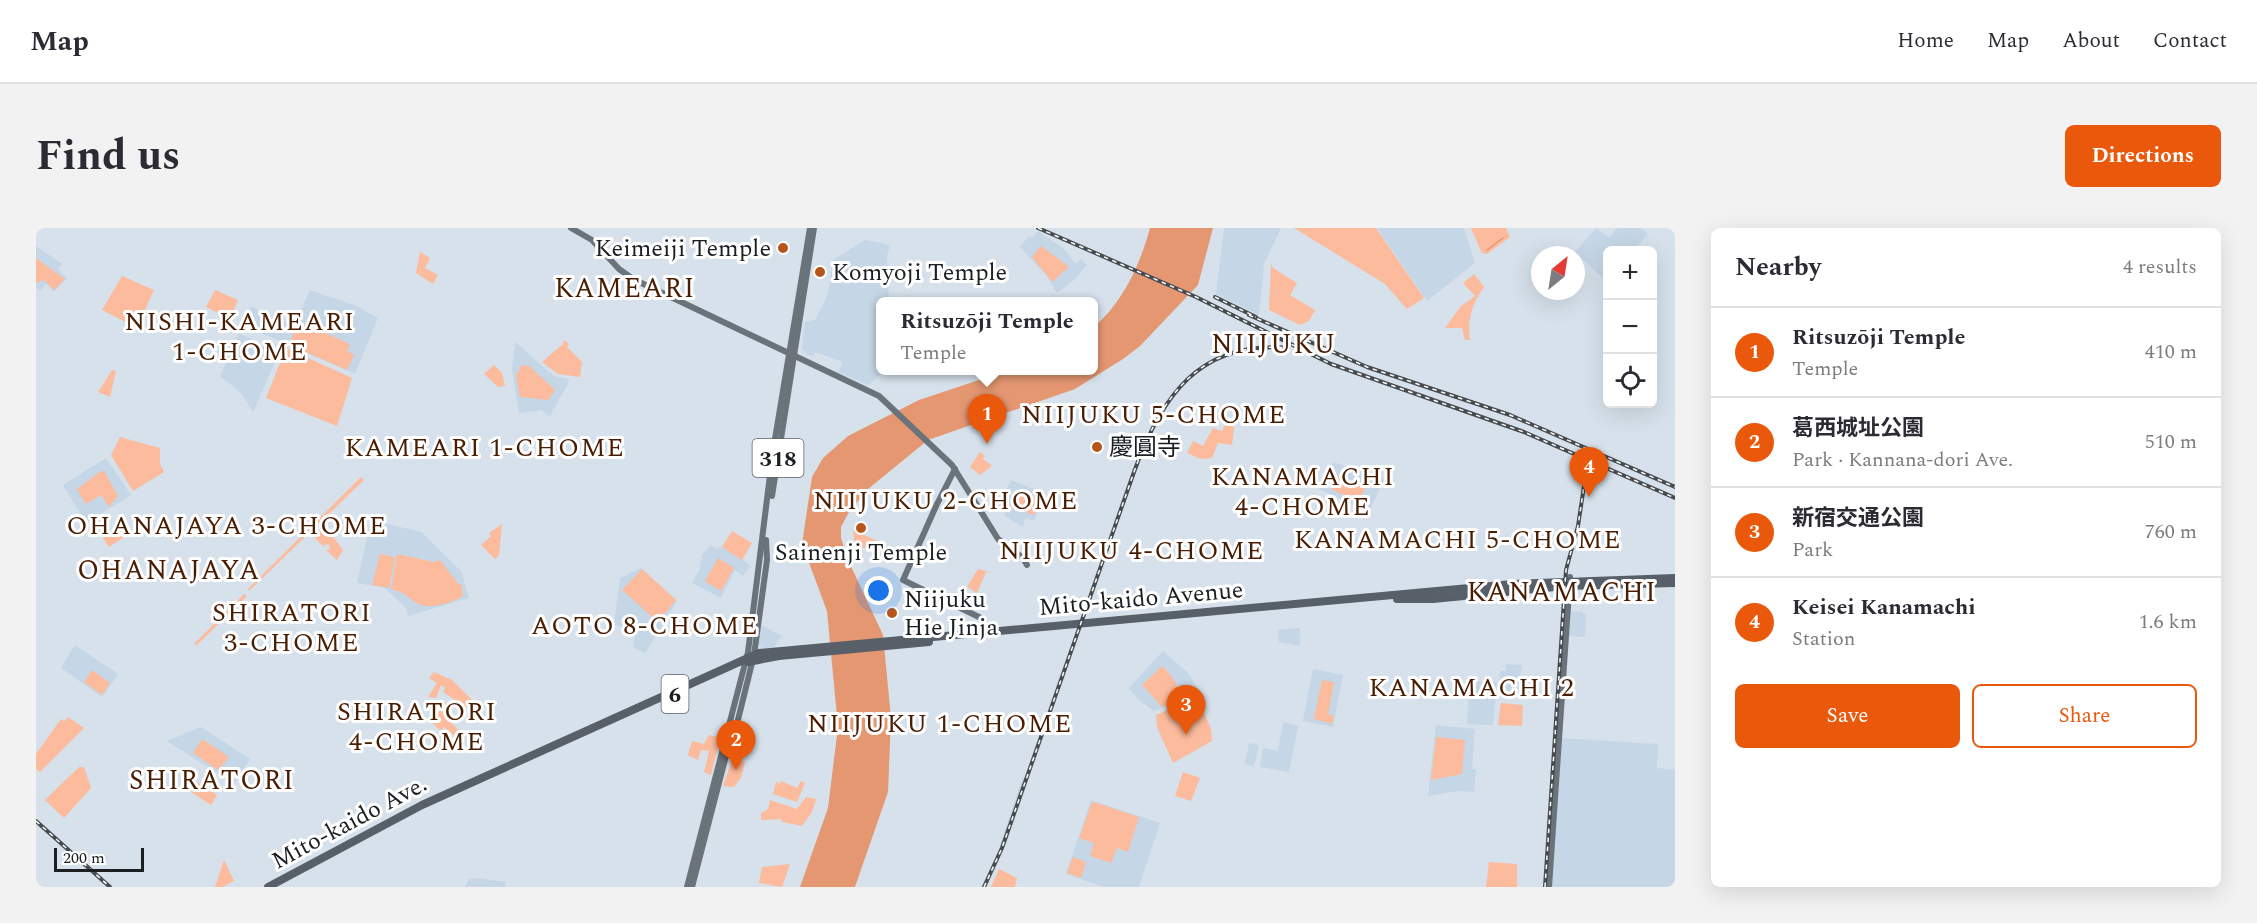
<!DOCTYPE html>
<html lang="en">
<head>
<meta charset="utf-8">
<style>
  body { margin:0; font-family:Spectral,"Noto Sans JP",serif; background:#f2f2f3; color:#2b2b33 }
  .controls { position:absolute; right:18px; top:18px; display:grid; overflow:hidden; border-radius:9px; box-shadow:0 6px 24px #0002 }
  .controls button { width:54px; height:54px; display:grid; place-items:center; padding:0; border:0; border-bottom:2px solid #e1e1e2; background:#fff; color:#2b2b33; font:30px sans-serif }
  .compass { position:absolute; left:1495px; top:18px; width:54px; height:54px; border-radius:50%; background:#fff; box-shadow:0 6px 24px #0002; rotate:30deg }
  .scale { position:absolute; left:18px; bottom:15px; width:90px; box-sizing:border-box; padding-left:6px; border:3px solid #1b1f22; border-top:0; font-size:16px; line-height:21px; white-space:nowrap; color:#1b1f22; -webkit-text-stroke:4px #fff; paint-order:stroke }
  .you { position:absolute; left:843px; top:363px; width:21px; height:21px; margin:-15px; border:4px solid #fff; border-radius:50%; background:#1a73e8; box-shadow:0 0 0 9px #1a73e833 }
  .badge { display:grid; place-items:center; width:39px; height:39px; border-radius:50%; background:#ea580c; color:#fff; font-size:20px; font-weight:700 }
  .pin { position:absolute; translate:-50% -50px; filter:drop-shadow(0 2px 3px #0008) }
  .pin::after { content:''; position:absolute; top:32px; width:21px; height:18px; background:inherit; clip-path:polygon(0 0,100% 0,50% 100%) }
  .popup { position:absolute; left:840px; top:69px; width:222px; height:78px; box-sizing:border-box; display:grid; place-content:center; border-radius:9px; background:#fff; filter:drop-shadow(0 2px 4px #0005); font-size:20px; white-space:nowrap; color:#7c7c81 }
  .popup b { font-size:22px; color:#2b2b33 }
  .popup::after { content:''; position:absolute; left:50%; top:100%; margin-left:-12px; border:12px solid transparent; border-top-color:#fff }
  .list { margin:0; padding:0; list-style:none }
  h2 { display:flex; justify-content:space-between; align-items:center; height:78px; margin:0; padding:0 24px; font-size:26px }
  h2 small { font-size:20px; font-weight:400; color:#7c7c81 }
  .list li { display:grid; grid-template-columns:39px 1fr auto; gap:18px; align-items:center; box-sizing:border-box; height:90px; padding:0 24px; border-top:2px solid #e1e1e2 }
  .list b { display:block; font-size:22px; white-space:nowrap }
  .list p { margin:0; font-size:20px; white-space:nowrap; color:#7c7c81 }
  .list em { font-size:20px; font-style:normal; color:#7c7c81 }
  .actions { display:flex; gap:12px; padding:18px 24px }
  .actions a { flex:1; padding:14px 0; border:2px solid #ea580c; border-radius:9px; text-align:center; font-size:21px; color:#ea580c }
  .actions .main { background:#ea580c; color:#fff }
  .icon { flex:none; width:33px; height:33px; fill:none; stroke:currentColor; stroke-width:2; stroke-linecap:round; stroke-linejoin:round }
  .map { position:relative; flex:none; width:1639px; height:659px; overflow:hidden; border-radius:9px }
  header { display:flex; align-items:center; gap:36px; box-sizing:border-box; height:84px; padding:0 30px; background:#fff; border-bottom:2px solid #e1e1e2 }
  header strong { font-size:28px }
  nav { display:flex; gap:33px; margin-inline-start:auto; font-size:21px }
  .intro { display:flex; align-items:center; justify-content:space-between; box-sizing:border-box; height:144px; padding:0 36px }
  h1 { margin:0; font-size:42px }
  .button { padding:15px 27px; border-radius:9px; background:#ea580c; color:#fff; font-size:21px; font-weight:700 }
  main { display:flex; gap:36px; padding:0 36px }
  aside { flex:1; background:#fff; border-radius:9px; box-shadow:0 6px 24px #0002 }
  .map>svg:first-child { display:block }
  .built { fill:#c5d6e6 }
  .green { fill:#fcbb9c }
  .water { fill:#e49771 }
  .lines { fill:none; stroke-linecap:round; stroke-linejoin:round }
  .stream { stroke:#e49771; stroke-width:1.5 }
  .major { stroke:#6a727a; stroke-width:6 }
  .highway { stroke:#576069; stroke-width:8 }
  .rail-casing { stroke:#454b4f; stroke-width:4 }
  .rail { stroke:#fff; stroke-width:1.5; stroke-dasharray:4.5; stroke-linecap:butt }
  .poi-dot { fill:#b75518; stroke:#fff; stroke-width:2 }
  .labels { text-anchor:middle; stroke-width:6; stroke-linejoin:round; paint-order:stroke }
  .shield { fill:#fff; stroke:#5f6264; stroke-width:1.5 }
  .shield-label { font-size:22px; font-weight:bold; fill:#1b1f22 }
  .poi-label { font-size:24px; fill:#1b1f22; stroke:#fff; text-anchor:start }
  .street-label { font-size:24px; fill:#1b1f22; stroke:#fff }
  .neighbourhood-label { font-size:26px; letter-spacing:1.5px; fill:#4a1c00; stroke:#fff }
  .quarter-label { font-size:27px; letter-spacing:1.5px; fill:#4a1c00; stroke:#fff }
</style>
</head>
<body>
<header>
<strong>Map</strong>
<nav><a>Home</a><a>Map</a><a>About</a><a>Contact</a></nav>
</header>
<div class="intro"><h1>Find us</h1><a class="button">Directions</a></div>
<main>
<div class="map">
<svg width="1639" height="659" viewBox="0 0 1639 659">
  <rect width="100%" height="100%" fill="#d6e1eb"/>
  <g class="built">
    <path d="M1188,0H1245L1228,36L1223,87L1180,66Z"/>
    <path d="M1341,0H1428L1439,35L1391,73Z"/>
    <path d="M1560,0L1573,10L1581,0H1605L1612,6L1598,22H1572L1570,53L1539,24Z"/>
    <path d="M1002,3L1027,20L1040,36L1045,31L1051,37L1038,52L1021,65L1010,47L984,19L993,8L996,10Z"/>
    <path d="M829,12L854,17L851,28L853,73L844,74V142L848,143L832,157L802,144L807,134L779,124L777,128L772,127L766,121L769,94L779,92L792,66L797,32Z"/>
    <path d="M0,18L26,36L22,42L31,50L18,64L10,56L4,63L0,59Z"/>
    <path d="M274,62L318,77L342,90L319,146L207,97L215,78L258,98Z"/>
    <path d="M203,105L243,125L217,184L205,165L184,148Z"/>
    <path d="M479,114L518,148L532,151L533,154L514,188L505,182L483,185L476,142Z"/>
    <path d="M70,230L95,267L50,295L27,257Z"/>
    <path d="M1297,234L1348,251L1333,284L1283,261Z"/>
    <path d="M975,252L1009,265L998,293L990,290L986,299L968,287L972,279L963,275Z"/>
    <path d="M335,292L385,304L425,343L433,370L372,388L370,380L349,360L321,355Z"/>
    <path d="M675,317L682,321L684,318L714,337L707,348L699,342L685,370L656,355L664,341L666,327Z"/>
    <path d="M605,340L641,373L609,425L597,419L600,401L578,397L584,350Z"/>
    <path d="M1547,377L1546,385L1550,386L1549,409L1533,408L1534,383L1545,384Z"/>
    <path d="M725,397L746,408L738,419L727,421L722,416Z"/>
    <path d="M1264,400V418L1243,414L1242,402Z"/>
    <path d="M39,417L82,446L66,469L25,440Z"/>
    <path d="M1127,423L1152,445L1164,464L1118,483L1103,472L1093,460Z"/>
    <path d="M1470,436L1486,437L1481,467L1462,466L1464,443H1470Z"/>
    <path d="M1277,441L1307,447L1297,499L1267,493Z"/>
    <path d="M1434,453L1461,454L1457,497L1431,496Z"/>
    <path d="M1247,494L1262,498L1253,544L1224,539L1227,520L1242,523Z"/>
    <path d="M1400,497L1439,501L1436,541H1440L1438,564L1422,563L1392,568Z"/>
    <path d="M165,499L214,531L198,556L131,513Z"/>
    <path d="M1526,510L1622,516L1621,540L1639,542V659H1515Z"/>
    <path d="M1213,515L1223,517L1218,538L1209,536Z"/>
    <path d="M989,550L962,630L949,659H945L960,629L986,551Z"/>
    <path d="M1055,572L1124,595L1103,659H1068L1030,646Z"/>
    <path d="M441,650L470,654V656L469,659H429L433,651Z"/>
  </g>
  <g class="green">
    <path d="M1258,0H1340L1388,70L1371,81L1349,56Z"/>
    <path d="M1435,0H1470L1474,9L1451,26L1446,25Z"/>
    <path d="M1005,18L1033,39L1016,54L996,29Z"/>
    <path d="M384,24L394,30L389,40L402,47L397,56L380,45Z"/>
    <path d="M0,30L29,51L18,62L8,52L0,55Z"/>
    <path d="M1235,36L1237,40L1261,55L1254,67L1279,82L1273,93L1264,97L1233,82Z"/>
    <path d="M1438,46L1448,59C1436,75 1431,92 1434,112H1429L1426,100H1409L1425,78L1439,68L1427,55Z"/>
    <path d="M86,48L118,62L101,100L66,82Z"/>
    <path d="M179,62L202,72L194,91L170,79Z"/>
    <path d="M262,93L314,116L311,123L318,127L311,142L253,117Z"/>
    <path d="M528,112L533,116L531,119L546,134L544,149L522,146L506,134L527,116Z"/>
    <path d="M250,120L316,150L301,198L230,170Z"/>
    <path d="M458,137L466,145L469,158L462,159L448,146Z"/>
    <path d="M486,137L493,138L519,162L512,172L484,169L480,148Z"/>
    <path d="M76,142L80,143L74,169L62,164Z"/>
    <path d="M1189,196L1198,199L1196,217L1182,215L1176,230L1165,231L1151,225L1157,213L1167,218L1177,200L1186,203Z"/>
    <path d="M84,209L124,220V236L128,244L97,263L75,227Z"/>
    <path d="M944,224L949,228L947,231L956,238L944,247L934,239Z"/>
    <path d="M65,243H68L82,268L73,279L65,267L50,276L41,261Z"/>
    <path d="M1301,248L1330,258L1322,274L1295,261Z"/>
    <path d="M325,249L328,252L213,363L212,361Z"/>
    <path d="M981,263L1004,272L998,287L975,279Z"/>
    <path d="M466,296L463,327L459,331L445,317L455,308L453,305Z"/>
    <path d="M289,298L307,322L301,332L290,322L294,321L293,316L288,317L289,320L278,309Z"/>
    <path d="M82,299L88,309L73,319L66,308Z"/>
    <path d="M817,302L850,317L847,324L819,318Z"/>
    <path d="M696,303L716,315L706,332L686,319Z"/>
    <path d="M344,326L359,329L353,360L336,357Z"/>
    <path d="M361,326L398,334L404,332L422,356H425L427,368C418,374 395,381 385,377C371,371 374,366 355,361Z"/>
    <path d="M682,330L698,340L685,363L669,353Z"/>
    <path d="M606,341L640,372L622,394L586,362Z"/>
    <path d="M942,341L957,345L950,344L941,365L931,359Z"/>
    <path d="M208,366L211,368L161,417L158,416Z"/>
    <path d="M1126,438C1136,447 1143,458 1144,470L1126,479L1106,457Z"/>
    <path d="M56,442L74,455L66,467L48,454Z"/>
    <path d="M398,444L416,452L436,472L430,480L426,476L423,479L422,474L407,464L409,460L405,457L400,470L392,469L401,455L393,450Z"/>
    <path d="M1286,452L1298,454L1292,486L1298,488L1296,496L1278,491Z"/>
    <path d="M1152,473L1156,482L1160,484L1167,482L1175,501L1176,513L1137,535L1121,499L1120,487Z"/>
    <path d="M409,474L412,476L410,479L416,483L412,491L424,504L420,509L408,499L405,503L396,495Z"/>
    <path d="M1465,475L1487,477L1486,498L1462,497Z"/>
    <path d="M32,489L48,500L4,544L0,541V526L25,491L29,493Z"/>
    <path d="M673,507L684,510L675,547L668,544L673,523L665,522L662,532L652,527L656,513L668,516Z"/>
    <path d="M1400,509L1429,512L1426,546L1395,552Z"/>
    <path d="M166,511L193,529L182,542L157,525Z"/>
    <path d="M697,530L709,534L705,550L698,559L687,558Z"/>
    <path d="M43,539H48L55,560L28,590L9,572Z"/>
    <path d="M1147,544L1164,550L1155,573L1139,568Z"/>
    <path d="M159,553L181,567L175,577L152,562Z"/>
    <path d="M745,553L761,560L765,553L769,555L761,574L737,566L740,554L744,556Z"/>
    <path d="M770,569L780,571L776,584L766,598L746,594L745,591L725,592V585L732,581L734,572L761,581Z"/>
    <path d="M1058,574L1103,589L1092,624L1081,620L1075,635L1054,628L1058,615L1043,610L1055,576Z"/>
    <path d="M1037,629L1050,634L1045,650L1031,645Z"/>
    <path d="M188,632L198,653L187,659H179Z"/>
    <path d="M1453,634L1481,636V659H1450Z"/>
    <path d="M754,636L746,659L723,655L726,639Z"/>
    <path d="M963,641L981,650L979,659H955Z"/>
  </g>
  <path class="water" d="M1114,0H1177L1162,57L1104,118L1087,131L1039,161L892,212L832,261L813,284L805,299V310L813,334L847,407L855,490L852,564L819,659H764L792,580L802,499L791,383L766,316L776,249L787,230L812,208L883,172L970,143L1058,142V99C1087,74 1104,37 1114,0Z"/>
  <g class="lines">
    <path class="stream" d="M1451,22L1467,10"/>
    <g class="major">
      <path d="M535,0L556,12L583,41L597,51L843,168L916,237L962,311L987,330L991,337"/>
      <path d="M919,241L901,276L867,352L947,391V404"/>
      <path d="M736,268L778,0"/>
      <path d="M694,524L718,427L731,332L730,312"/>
      <path d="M651,659L712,424L737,223L774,0"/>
      <path d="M656,659L692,520"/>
      <path d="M1513,659L1534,349"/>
    </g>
    <g class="highway">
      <path d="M1361,371H1397L1530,358L1639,355"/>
      <path d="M712,434L743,428L893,414"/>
      <path d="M232,659L386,577L723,425L1477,356L1639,350"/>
    </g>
    <g class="rail-casing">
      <g id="rail">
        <path d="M1002,0L1160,69L1295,136L1488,204L1639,270"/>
        <path d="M1179,69L1220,89"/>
        <path d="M1213,87L1331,139L1474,187L1639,259"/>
        <path d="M0,593L74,659"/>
        <path d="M948,659L966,620L1098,244C1125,169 1163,112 1253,120"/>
        <path d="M1509,659L1530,342L1542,298L1548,258"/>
      </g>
    </g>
    <use href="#rail" class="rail"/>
  </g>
  <g class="poi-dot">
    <circle cx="747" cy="20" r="6"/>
    <circle cx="784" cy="44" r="6"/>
    <circle cx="1061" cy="219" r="6"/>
    <circle cx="825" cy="300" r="6"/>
    <circle cx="856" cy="385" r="6"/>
  </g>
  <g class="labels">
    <g class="shield">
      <rect x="716.5" y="211" width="51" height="38" rx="4.5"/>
      <rect x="625.5" y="447" width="27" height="38" rx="4.5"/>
    </g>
    <g class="shield-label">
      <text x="742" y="238">318</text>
      <text x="639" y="474">6</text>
    </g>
    <g class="poi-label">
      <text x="735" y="28" text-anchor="end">Keimeiji Temple</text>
      <text x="796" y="52">Komyoji Temple</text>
      <text x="1073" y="227">慶圓寺</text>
      <text x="825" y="332" text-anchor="middle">Sainenji Temple</text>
      <text x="868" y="379">Niijuku<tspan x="868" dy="28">Hie Jinja</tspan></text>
    </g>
    <g class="street-label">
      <text transform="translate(1105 370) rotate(-5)" y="8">Mito-kaido Avenue</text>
      <text transform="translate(313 594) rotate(-28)" y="8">Mito-kaido Ave.</text>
    </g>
    <g class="neighbourhood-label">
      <text x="204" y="102">NISHI-KAMEARI<tspan x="204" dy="30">1-CHOME</tspan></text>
      <text x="1118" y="195">NIIJUKU 5-CHOME</text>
      <text x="449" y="228">KAMEARI 1-CHOME</text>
      <text x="1267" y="257">KANAMACHI<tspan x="1267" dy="30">4-CHOME</tspan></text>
      <text x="910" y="281">NIIJUKU 2-CHOME</text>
      <text x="191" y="306">OHANAJAYA 3-CHOME</text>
      <text x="1422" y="320">KANAMACHI 5-CHOME</text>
      <text x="1096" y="331">NIIJUKU 4-CHOME</text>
      <text x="256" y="393">SHIRATORI<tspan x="256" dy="30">3-CHOME</tspan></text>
      <text x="609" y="406">AOTO 8-CHOME</text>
      <text x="1436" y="468">KANAMACHI 2</text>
      <text x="381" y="492">SHIRATORI<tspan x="381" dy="30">4-CHOME</tspan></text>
      <text x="904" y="504">NIIJUKU 1-CHOME</text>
    </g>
    <g class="quarter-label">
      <text x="589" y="69">KAMEARI</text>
      <text x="1238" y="125">NIIJUKU</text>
      <text x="133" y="351">OHANAJAYA</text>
      <text x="1526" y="373">KANAMACHI</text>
      <text x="176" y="561">SHIRATORI</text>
    </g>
  </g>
</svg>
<div class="controls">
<button>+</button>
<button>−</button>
<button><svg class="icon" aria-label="locate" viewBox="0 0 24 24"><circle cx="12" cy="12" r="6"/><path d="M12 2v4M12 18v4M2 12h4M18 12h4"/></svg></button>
</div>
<svg class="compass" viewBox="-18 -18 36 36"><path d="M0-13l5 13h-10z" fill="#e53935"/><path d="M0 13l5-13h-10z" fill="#7c7c81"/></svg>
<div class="scale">200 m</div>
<div class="you"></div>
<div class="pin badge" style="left:951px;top:216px">1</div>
<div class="popup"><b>Ritsuzōji Temple</b>Temple</div>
<div class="pin badge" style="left:700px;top:542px">2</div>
<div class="pin badge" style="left:1150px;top:507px">3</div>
<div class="pin badge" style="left:1553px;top:269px">4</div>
</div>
<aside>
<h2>Nearby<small>4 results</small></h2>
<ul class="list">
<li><span class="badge">1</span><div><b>Ritsuzōji Temple</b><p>Temple</p></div><em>410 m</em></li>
<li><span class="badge">2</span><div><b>葛西城址公園</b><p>Park · Kannana-dori Ave.</p></div><em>510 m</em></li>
<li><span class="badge">3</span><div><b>新宿交通公園</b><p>Park</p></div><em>760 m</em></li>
<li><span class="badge">4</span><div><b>Keisei Kanamachi</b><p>Station</p></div><em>1.6 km</em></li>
</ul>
<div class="actions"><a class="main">Save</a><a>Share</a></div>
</aside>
</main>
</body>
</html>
